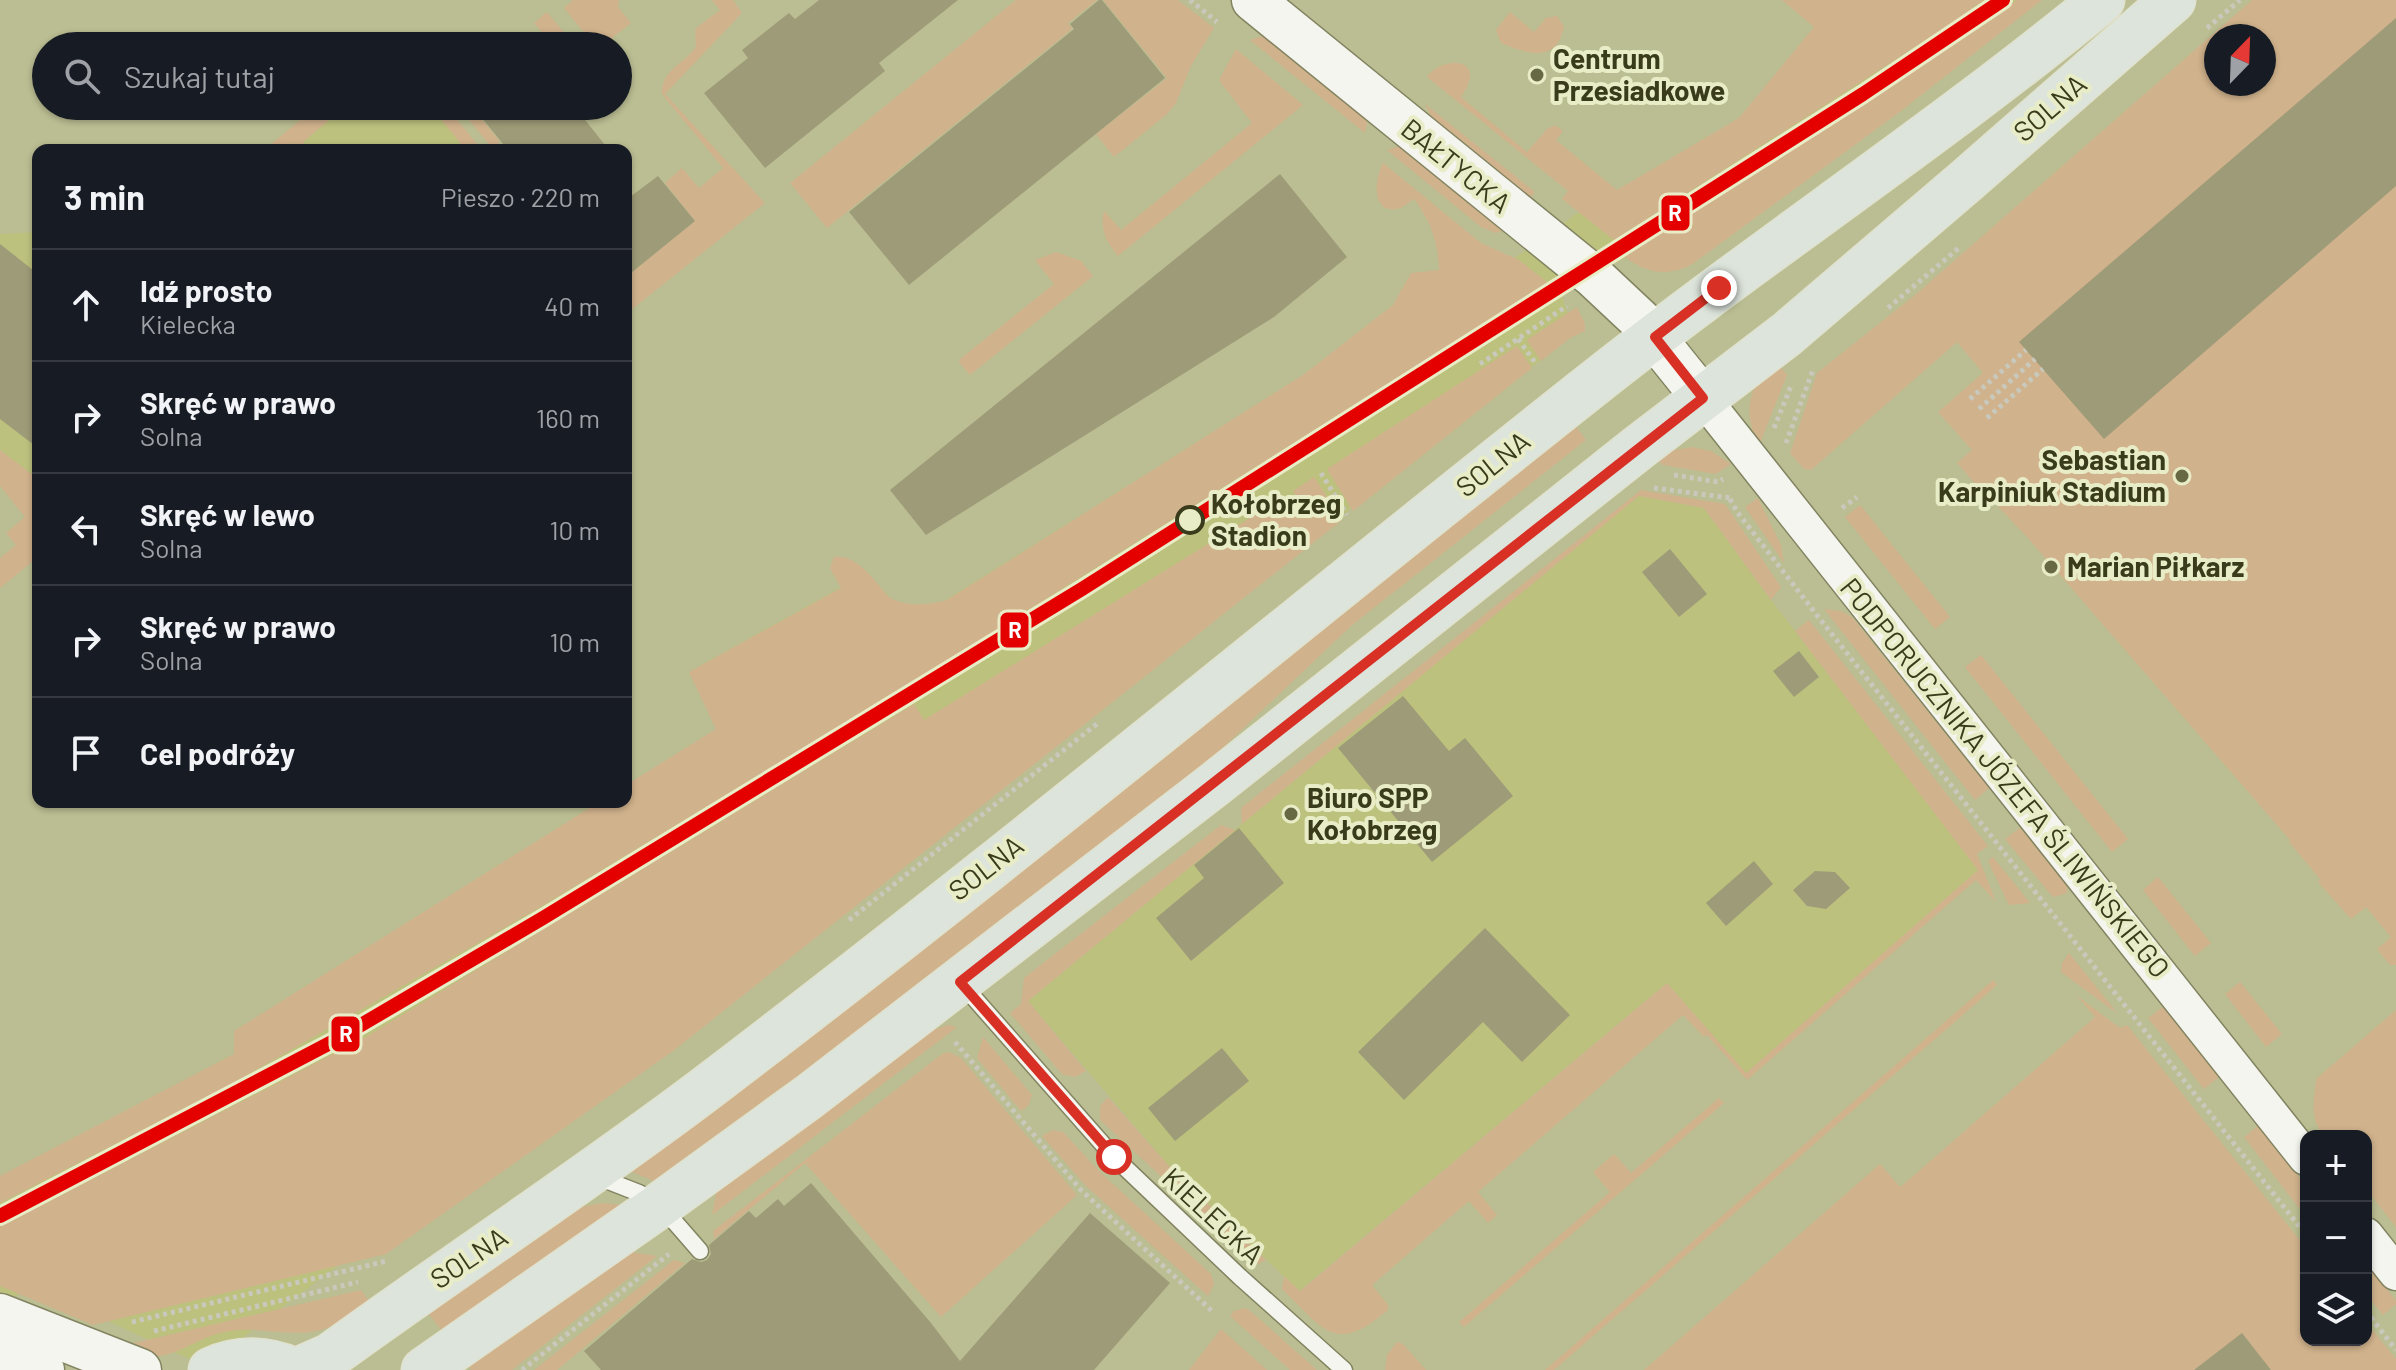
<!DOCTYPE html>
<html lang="pl">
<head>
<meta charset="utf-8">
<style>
  body { margin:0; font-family:Barlow,sans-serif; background:#20242c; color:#f1f3f6 }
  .controls { position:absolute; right:24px; bottom:24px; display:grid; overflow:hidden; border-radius:16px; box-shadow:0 2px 6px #0004 }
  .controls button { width:72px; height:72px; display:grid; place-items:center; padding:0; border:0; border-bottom:2px solid #363941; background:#171b24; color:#f1f3f6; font:40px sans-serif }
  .compass { position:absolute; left:2204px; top:24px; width:72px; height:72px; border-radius:50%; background:#171b24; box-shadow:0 2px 6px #0004; rotate:23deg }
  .stop { position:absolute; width:24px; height:24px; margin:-18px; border:6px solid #d93025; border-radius:50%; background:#fff }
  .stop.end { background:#d93025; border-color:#fff; box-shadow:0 2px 8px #0008 }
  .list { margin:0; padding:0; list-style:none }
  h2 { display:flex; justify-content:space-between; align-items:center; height:104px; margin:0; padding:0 32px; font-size:34px }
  h2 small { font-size:26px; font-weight:400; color:#9ea1a6 }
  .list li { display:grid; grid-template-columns:52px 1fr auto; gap:24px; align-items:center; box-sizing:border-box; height:112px; padding:0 32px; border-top:2px solid #363941 }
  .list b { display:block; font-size:30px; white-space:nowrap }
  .list p { margin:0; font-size:26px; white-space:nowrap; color:#9ea1a6 }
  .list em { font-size:26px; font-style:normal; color:#9ea1a6 }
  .icon { flex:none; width:44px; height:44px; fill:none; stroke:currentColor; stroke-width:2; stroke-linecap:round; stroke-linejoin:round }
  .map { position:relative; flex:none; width:2396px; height:1370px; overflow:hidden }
  .search { position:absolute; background:#171b24; box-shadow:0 2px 6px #0004; left:32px; top:32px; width:600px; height:88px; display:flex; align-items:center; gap:20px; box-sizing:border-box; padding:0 28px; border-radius:44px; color:#9ea1a6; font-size:30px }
  .panel { position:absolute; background:#171b24; box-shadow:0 2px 6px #0004; left:32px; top:144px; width:600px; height:664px; border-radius:16px }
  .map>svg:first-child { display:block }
  .built { fill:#bdc17e }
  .green { fill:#d0b28c; fill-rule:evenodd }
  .building { fill:#9e9b78 }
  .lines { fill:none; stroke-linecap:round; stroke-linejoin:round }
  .service-casing { stroke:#828461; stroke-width:19 }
  .minor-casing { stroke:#828461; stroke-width:37 }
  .tertiary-casing { stroke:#828461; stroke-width:45 }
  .primary-casing { stroke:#e0e2ce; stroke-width:47 }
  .path { stroke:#c8c9bc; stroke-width:5; stroke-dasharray:4 4; stroke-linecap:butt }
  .service { stroke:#f5f5ef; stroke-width:16 }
  .minor { stroke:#f5f5ef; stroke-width:34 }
  .tertiary { stroke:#f5f5ef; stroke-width:42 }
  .primary { stroke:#dce4db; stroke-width:44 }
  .rail-1-casing { stroke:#e9edc7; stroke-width:20 }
  .rail-1 { stroke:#e50000; stroke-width:14 }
  .route { stroke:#d93025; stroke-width:10 }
  .poi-dot { fill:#666944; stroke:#e9edc7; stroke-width:3 }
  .stop-dot { fill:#e9edc7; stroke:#393b1a; stroke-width:4 }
  .labels { text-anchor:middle; stroke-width:8; stroke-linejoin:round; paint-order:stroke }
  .poi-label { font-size:28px; font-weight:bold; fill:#393b1a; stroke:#e9edc7; text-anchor:start }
  .street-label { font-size:28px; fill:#393b1a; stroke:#e9edc7 }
  .stop-label { font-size:28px; font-weight:bold; fill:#393b1a; stroke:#e9edc7; text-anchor:start }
  .line-badge { stroke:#e9edc7; stroke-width:3 }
  .badge-label { font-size:22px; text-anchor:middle; font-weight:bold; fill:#fff }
</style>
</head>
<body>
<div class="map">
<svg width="2396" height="1370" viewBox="0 0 2396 1370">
  <rect width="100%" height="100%" fill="#bbbe92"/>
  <g class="built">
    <path d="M1973,0H2035L1693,256L1624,258L1562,296L1574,334L663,1046L350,1256L241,1339L211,1369L35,1287L0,1303V1177L234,1054V1031L626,802L735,734L689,672L865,574L911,622L1209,435L1494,273L1586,207Z"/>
    <path d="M334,106H440L476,150H280Z"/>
    <path d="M38,232V479L0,450V234Z"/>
    <path d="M1639,495L1704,508L1771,600L1979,870L1746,1073L1667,983L1299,1291L1168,1165L1028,1001Z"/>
  </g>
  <g class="green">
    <path d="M573,0H619L618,7L631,23L607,42L610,46H595L564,8Z"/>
    <path d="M712,0H733L742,13L665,94L765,203L626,314V277L695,221L665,183L682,168L699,188L723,168L662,94C661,70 684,64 696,47L695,29L720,10Z"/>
    <path d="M1016,0H1097L1068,23L1072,29L827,228L790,183Z"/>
    <path d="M1103,0H1178L1214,28L1191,66L1176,103L1166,115L1114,157L1096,134L1167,78Z"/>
    <path d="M1782,0H1984L1951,24L1614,240L1562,199L1568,191L1427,77C1444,54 1489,58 1461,97L1527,152L1547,129L1555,125L1563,131L1556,140L1617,190L1739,118L1814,27Z"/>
    <path d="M2017,0H2042L1901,111L1691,265C1667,277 1644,273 1624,256L1963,39Z"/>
    <path d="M2252,0H2396V965H2390L2377,949L2391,937L2366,907L2351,919L2318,882L2320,879L2289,842L2290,840L2027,537L1992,500L1990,501L1957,463L1972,450L1938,412L1983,373L1957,342L1811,470L1804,469L1790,453L1817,373L1915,295ZM2216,36H2264V84H2216Z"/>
    <path d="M547,12L575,46H553L534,23Z"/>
    <path d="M1510,12L1534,32L1546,18L1557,16L1564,27C1556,64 1528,54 1501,43L1496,30Z"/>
    <path d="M1263,36L1270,37L1368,118L1365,133L1250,40Z"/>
    <path d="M1236,49L1303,105L1118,256C1106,241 1100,230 1104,211L1121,230L1252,123L1219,80Z"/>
    <path d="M1425,104L1535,192L1530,198L1433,121Z"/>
    <path d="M317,106H346L303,142L307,148L297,150L290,143L280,150H264Z"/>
    <path d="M430,106H446L482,150H466Z"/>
    <path d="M458,106H471L500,142L492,148Z"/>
    <path d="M1402,145L1505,229L1496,233L1481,227L1387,150Z"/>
    <path d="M1383,163L1481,243L1519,260L1548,283L936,668L537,909L228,1086L0,1203V1176L234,1054V1031L599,802H626V785L716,729L689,672L841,588L830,568L834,557C857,553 876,583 890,598C910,607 927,605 947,600L1303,375L1393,305L1411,273L1439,270C1438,241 1431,222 1414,199C1409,202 1403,208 1397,209C1370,213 1375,177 1383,163Z"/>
    <path d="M1056,252L1081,261L1093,276L970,375L959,362L960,359L1054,284L1035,260Z"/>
    <path d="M1577,307L1585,324V331L1570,338L1541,361L1527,340Z"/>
    <path d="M1517,346L1532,368L1353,511L1327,469Z"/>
    <path d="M1780,366L1787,375L1760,443C1748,428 1746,405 1755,387C1760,378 1772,372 1780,366Z"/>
    <path d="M1575,425L1586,440L1351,626L1212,758L872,1022L654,1181L630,1171L748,1085L852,1003Z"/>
    <path d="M1692,447L1711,451L1731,464L1716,474L1663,465L1657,459L1669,451Z"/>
    <path d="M0,450L38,479V557L0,588V558L16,545L6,533L25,517L0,486Z"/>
    <path d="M1314,477L1342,520L673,1051L386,1254L93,1325L0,1286V1227L366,1037L914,704L924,720L1266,508L1272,516L1298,499L1293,491Z"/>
    <path d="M1641,490L1725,504L1781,587L1771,600L1704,508L1639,496L1242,824L1241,808Z"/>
    <path d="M1758,498L1781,545L1784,563L1745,507Z"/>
    <path d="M1860,505L1950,617L1935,629L1845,517Z"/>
    <path d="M1824,609L1841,611L1852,617L1989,788L1975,800Z"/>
    <path d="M1809,620L1988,846L1977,854L1996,902L1976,880L1747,1080L1707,1035L1704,1037L1683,1015L1478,1192L1497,1215L1488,1223L1469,1201L1372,1285L1388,1305V1310C1334,1356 1324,1329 1282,1289L1284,1276L1300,1291L1667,983L1746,1073L1978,870L1795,631Z"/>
    <path d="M1981,655L2128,839L2112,852L1965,667Z"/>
    <path d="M1221,825L1235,830L1028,1001L1086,1071L1075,1077L1062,1074L1010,1013L1021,1004L1024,978Z"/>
    <path d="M2021,827L2067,886V893L2053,897L2005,839Z"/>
    <path d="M1993,857L2030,903L2009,905L1988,861Z"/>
    <path d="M2158,877L2211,943L2195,956L2143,890Z"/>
    <path d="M2069,953L2118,1014L2061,972L2062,963Z"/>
    <path d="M1993,980L1997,985L1949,1027L1554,1370H1545Z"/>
    <path d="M2240,982L2282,1034L2266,1047L2225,994Z"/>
    <path d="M2076,995L2120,1028L2127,1025L2306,1248V1340H2366V1322L2396,1359V1370H1644L1880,1164L1900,1187L1911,1178L2095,1017Z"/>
    <path d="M2164,1006L2219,1077L2204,1089L2148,1018Z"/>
    <path d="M2396,1010V1227L2366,1189V1136H2324C2309,1118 2314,1102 2316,1079Z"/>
    <path d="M948,1025L957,1027L712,1215L717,1190L826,1112L933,1030Z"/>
    <path d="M983,1037L1032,1095L1028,1106L1021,1111L977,1058Z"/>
    <path d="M949,1052L961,1058L1077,1195L941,1317L805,1163L714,1239L713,1231L942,1054Z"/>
    <path d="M1108,1097L1168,1165L1266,1260L1258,1264L1254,1262L1100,1120V1106Z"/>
    <path d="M1719,1098L1724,1103L1464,1327L1459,1322L1610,1192L1593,1172L1614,1154L1631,1173Z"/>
    <path d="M2258,1126L2306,1186V1217L2244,1137Z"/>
    <path d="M1053,1130L1063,1132L1100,1172L1211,1274L1214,1284L1208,1296L1086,1186L1042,1136Z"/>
    <path d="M603,1203L623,1205L443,1332L428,1313L579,1207Z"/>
    <path d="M630,1252L657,1256L512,1370H471L468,1366Z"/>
    <path d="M674,1260L685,1263L557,1370H534Z"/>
    <path d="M2366,1263L2396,1301V1304L2383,1315L2366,1294Z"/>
    <path d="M361,1290L369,1301C354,1311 339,1325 321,1330C290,1338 260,1326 229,1331C187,1339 176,1365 129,1354L134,1343Z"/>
    <path d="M1244,1308L1249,1310L1317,1370H1290L1230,1316L1234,1311Z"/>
    <path d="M1221,1329L1267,1370H1189Z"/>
    <path d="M1397,1342L1403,1344L1426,1370H1385L1387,1355Z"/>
  </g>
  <g class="building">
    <path d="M819,0H958L879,63L885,71L765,168L704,93L748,58L742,50L789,13L795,19Z"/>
    <path d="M1099,0H1102L1165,78L909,285L849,212L1074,29L1070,24Z"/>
    <path d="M2396,18V186L2104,439L2019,342Z"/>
    <path d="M517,33L528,46H501V45Z"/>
    <path d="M472,106H574L609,150H508Z"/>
    <path d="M1280,174L1347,257L1274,317L926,535L890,490Z"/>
    <path d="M658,176L695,221L626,277V200Z"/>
    <path d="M0,244L38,274V448L0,419Z"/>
    <path d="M1670,549L1707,594L1679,617L1642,572Z"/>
    <path d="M1799,651L1819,677L1794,697L1773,671Z"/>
    <path d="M1403,696L1449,751L1465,738L1513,796L1432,862L1338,748Z"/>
    <path d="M1239,828L1284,883L1191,961L1156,918L1204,878L1194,865Z"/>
    <path d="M1754,861L1773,884L1726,926L1706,903Z"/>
    <path d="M1815,871L1835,872L1850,888L1826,909L1807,906L1793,890Z"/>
    <path d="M1485,928L1570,1015L1522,1062L1483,1022L1404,1100L1358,1052Z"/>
    <path d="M1222,1048L1249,1081L1175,1141L1148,1108Z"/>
    <path d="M811,1183L931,1323L960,1361L1090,1213L1170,1283L1094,1370H601L584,1351L692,1259L701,1262L707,1260L711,1254L709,1245L749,1211L756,1218L778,1199L784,1206Z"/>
    <path d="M2242,1333L2271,1370H2194Z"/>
  </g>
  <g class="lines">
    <g class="service-casing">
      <g id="service">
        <path d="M961,983L1114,1157L1240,1277L1344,1370"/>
        <path d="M593,1175L639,1193L660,1205L700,1251"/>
      </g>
    </g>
    <g class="minor-casing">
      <g id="minor">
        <path d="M1703,398L2306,1158"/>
        <path d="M2366,1235L2396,1273"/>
      </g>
    </g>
    <g class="tertiary-casing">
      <g id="tertiary">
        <path d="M1253,0L1593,276L1641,321L1703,398"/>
        <path d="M0,1315L140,1370"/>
        <path d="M0,1347L43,1370"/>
      </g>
    </g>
    <g class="primary-casing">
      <g id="primary">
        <path d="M211,1370C239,1357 265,1358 293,1370"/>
        <path d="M298,1370L330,1356C454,1266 582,1182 704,1090C1002,864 1290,624 1583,392C1752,257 1934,138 2102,0"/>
        <path d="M424,1370L660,1205L810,1096L1215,784L1638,448L1787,334L1966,181L2173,0"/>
      </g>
    </g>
    <g class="path">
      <path d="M1190,0L1217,22"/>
      <path d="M2207,28L2240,0"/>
      <path d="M1888,308L1960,247"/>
      <path d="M1518,339L1537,365"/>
      <path d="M1480,364L1567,306"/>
      <path d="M1970,399L2026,350"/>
      <path d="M1979,409L2035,359"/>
      <path d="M1987,418L2043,369"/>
      <path d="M1774,428L1791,386"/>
      <path d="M1786,443L1813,370"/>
      <path d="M1321,473L1347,515"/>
      <path d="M1674,475L1718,482L1723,479"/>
      <path d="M1654,488L1731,498"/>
      <path d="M1730,499L1738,513L1816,614L2306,1235"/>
      <path d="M1842,508L1857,497"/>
      <path d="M849,920L1098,723"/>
      <path d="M955,1042L1081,1190L1212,1311"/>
      <path d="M2366,1311L2396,1350"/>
      <path d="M132,1322L387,1261"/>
      <path d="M154,1331L358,1282"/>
      <path d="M522,1370L669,1254"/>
    </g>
    <use href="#service" class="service"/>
    <use href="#minor" class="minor"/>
    <use href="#tertiary" class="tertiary"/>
    <use href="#primary" class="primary"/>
    <g class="rail-1-casing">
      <path id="rail-1" d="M0,1216L332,1042L543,918L1082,589L1863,94L2003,0"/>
    </g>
    <use href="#rail-1" class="rail-1"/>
  </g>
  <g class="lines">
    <path class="route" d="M1114,1157L960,982L1703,398L1655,337L1719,288"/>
  </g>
  <g class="poi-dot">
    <circle cx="1537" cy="75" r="8"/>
    <circle cx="2182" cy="476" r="8"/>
    <circle cx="2051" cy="567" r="8"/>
    <circle cx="1291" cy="814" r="8"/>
  </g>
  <circle class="stop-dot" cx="1190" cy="520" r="13"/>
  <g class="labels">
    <g class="poi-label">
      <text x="1553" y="69">Centrum<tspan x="1553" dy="32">Przesiadkowe</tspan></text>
      <text x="2166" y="470" text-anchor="end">Sebastian<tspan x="2166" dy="32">Karpiniuk Stadium</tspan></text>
      <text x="2067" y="577">Marian Piłkarz</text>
      <text x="1307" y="808">Biuro SPP<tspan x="1307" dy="32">Kołobrzeg</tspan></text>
    </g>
    <g class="street-label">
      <text transform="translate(2050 108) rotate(-41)" y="10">SOLNA</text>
      <text transform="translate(1456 166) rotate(39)" y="10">BAŁTYCKA</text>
      <text transform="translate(1493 464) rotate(-39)" y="10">SOLNA</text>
      <text transform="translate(2005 778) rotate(51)" y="10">PODPORUCZNIKA JÓZEFA ŚLIWIŃSKIEGO</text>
      <text transform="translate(986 868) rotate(-38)" y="10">SOLNA</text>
      <text transform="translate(1213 1216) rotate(43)" y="10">KIELECKA</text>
      <text transform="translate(469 1258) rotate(-34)" y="10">SOLNA</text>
    </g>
    <g class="stop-label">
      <text x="1211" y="514">Kołobrzeg<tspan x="1211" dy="32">Stadion</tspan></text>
    </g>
  </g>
  <g class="line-badge">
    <rect x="1660" y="194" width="31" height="38" rx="8" fill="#e50000"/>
    <rect x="999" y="611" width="31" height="38" rx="8" fill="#e50000"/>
    <rect x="330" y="1015" width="31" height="38" rx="8" fill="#e50000"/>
  </g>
  <g class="badge-label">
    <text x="1675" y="221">R</text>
    <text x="1015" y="638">R</text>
    <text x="346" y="1042">R</text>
  </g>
</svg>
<div class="controls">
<button>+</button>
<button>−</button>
<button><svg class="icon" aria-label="layers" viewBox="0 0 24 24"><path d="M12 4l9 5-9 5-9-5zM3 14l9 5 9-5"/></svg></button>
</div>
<svg class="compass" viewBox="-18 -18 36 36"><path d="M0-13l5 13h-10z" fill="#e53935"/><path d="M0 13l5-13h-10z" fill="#9ea1a6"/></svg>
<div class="stop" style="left:1114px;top:1157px"></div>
<div class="stop end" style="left:1719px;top:288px"></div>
<div class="search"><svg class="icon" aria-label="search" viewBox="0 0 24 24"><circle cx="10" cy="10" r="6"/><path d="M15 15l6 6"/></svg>Szukaj tutaj</div>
<section class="panel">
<h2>3 min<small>Pieszo · 220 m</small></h2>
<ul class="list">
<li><svg class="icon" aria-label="ahead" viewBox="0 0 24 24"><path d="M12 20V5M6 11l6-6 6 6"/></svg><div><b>Idź prosto</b><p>Kielecka</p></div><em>40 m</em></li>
<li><svg class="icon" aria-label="right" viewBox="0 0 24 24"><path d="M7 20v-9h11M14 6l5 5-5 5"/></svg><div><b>Skręć w prawo</b><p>Solna</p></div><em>160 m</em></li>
<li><svg class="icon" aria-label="left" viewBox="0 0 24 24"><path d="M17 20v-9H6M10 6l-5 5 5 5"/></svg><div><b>Skręć w lewo</b><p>Solna</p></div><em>10 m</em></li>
<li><svg class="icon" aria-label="right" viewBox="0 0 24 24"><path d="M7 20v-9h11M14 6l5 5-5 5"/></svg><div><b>Skręć w prawo</b><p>Solna</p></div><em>10 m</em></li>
<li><svg class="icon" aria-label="arrive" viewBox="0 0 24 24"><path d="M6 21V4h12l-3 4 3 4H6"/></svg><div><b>Cel podróży</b></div></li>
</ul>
</section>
</div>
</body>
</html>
